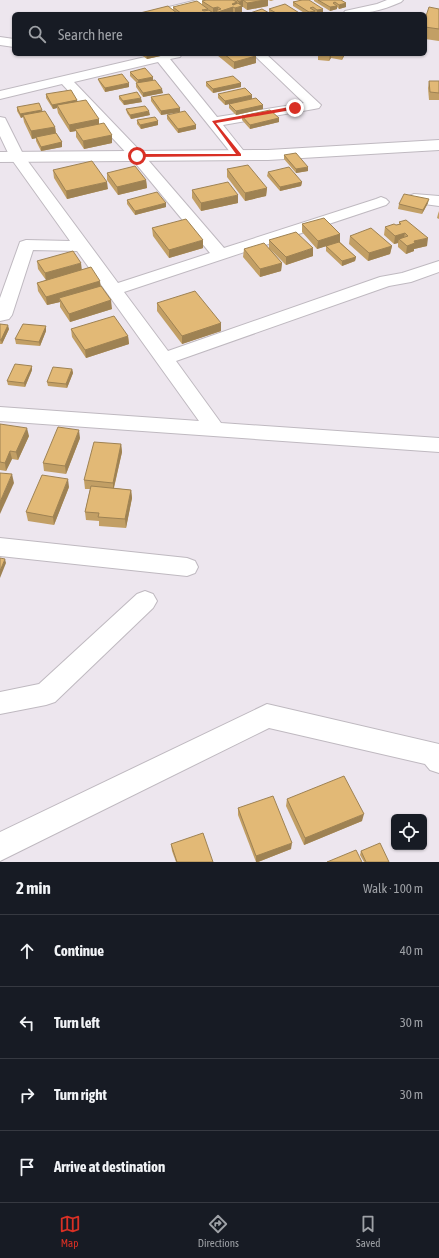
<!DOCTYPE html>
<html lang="en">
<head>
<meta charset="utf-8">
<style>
  body { margin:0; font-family:"Asap Condensed",sans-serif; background:#242831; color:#f1f3f6 }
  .controls { position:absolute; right:12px; bottom:12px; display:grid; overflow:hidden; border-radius:6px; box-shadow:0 1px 3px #0004 }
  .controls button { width:36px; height:36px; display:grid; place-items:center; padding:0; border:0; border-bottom:1px solid #363941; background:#171b24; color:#f1f3f6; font:20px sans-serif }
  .stop { position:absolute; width:12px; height:12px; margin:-9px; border:3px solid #d93025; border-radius:50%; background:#fff }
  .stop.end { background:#d93025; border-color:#fff; box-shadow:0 1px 4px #0008 }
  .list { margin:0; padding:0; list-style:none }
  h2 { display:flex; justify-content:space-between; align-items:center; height:52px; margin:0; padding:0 16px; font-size:17px }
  h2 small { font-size:13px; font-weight:400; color:#9ea1a6 }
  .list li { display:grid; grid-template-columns:26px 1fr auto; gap:12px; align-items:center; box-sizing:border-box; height:72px; padding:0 16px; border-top:1px solid #363941 }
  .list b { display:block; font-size:15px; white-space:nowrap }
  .list em { font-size:13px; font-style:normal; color:#9ea1a6 }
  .icon { flex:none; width:22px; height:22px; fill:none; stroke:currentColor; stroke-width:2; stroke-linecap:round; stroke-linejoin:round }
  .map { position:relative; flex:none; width:439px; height:862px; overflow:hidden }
  .search { position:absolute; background:#171b24; box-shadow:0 1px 3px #0004; left:12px; right:12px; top:12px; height:44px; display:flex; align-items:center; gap:10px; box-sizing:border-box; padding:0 14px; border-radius:6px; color:#9ea1a6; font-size:15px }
  .sheet { height:340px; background:#171b24 }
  nav { display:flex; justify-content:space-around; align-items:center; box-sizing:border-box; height:56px; border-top:1px solid #363941; background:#171b24; font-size:11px; color:#9ea1a6 }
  nav a { display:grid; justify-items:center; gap:2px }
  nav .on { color:#d93025 }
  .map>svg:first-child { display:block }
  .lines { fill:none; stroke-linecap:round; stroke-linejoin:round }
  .minor-casing { stroke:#bfb9c0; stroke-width:2 }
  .tertiary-casing { stroke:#bfb9c0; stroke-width:2 }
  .minor { fill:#fff; fill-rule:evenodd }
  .tertiary { fill:#fff; fill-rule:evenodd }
  .wall { fill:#c29f65 }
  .shaded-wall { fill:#9e8253 }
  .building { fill:#e2b976; stroke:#9e8253 }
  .route { fill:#d93025 }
</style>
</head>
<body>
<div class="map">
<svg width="439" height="862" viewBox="0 0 439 862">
  <rect width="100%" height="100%" fill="#ede6ee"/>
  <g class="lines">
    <g class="minor-casing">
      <g id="minor">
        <path d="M197,0H216L214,2L171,14H151L153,11Z"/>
        <path d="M387,0H403L401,2C381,11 365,14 343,14L345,11L377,4Z"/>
        <path d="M0,37L14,39V47L0,45Z"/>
        <path d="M158,54H182L180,57L170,59L217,117L304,103L253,54H266L321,105L319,108L314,109L223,125L247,155L245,158L240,159L235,158L158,62L74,82L142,153L224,248L376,199L381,197L386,199L389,202L386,205L124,292L168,351L380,277L402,273L439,261V272L411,282L389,286L176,361L221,423L439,438V452L0,421V407L199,421L77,251L33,250L12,315L9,319L0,321V298L20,242L26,240L70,241L10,157L0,136V117L5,118L24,156L118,283L210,253L132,159L62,84L0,99V91Z"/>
        <path d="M414,194L439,196V206L409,202L406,199L409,196Z"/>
        <path d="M0,538L187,558L195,561L198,567L195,573L187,576L0,556Z"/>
        <path d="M145,591L153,594L157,601L153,608L55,702L46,705L0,714V692L39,684L137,594Z"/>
        <path d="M267,704L439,744V773L430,770L425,764L269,728L0,861V832Z"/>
      </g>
    </g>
    <g class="tertiary-casing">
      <path id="tertiary" d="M439,140V150L268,160L0,162V152L268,150Z"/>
    </g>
    <use href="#minor" class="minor"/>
    <use href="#tertiary" class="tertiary"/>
  </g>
  <g class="wall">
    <path d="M206,0H274L271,1L268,0V6L247,10L243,7H242V13L238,14H140V13L173,10V7L202,5V1Z"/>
    <path d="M302,0L323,12L317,14L314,12V14H306L293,6V2Z"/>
    <path d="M314,0H341L346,3V7L339,9L337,7V9L330,11L314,1Z"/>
    <path d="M269,9L301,14H272L269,12Z"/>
    <path d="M439,9V41L425,39V19Z"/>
    <path d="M140,54H165V55L147,59Z"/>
    <path d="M217,54H253L256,56V63L234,69L217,55Z"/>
    <path d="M318,54H345L342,60L331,58L329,61L318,60Z"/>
    <path d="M130,72L153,80L163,93L143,97L136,87V83H137L130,76Z"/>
    <path d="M98,79L129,87L105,92L99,82Z"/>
    <path d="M429,81H439V100H429L428,88Z"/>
    <path d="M206,82L241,83V87L213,93L206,86Z"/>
    <path d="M46,94L77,100V102L99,124L112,143L84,149L76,137V131L70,132L58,113L57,108L53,109L46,98Z"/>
    <path d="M218,94L252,99L263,105V109L236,115L229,108V104L225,105L218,98Z"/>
    <path d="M119,96L142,102L124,105L119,99Z"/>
    <path d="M151,97L180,108V112L161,115L151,101Z"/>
    <path d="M17,107L43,111L55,127L56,133L62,142V147L41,151L36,141V138L32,139L24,122L23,117L21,118L17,111Z"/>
    <path d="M126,109L150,115L131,119L127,113Z"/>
    <path d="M167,115L196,125V129L178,133L167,119Z"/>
    <path d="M242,116L279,118V122L250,129L242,120Z"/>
    <path d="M137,120L158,121V125L141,129L137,124Z"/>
    <path d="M284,155L308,171L296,173L284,159Z"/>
    <path d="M227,169L267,188L266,196L245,201L227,177Z"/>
    <path d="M53,170L108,189L67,199L54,178Z"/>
    <path d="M268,172L302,182L301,186L280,191L267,176Z"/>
    <path d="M107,173L146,180L147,188L118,195L107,180Z"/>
    <path d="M192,190L238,203L201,211L192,198Z"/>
    <path d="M127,200L166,203V207L135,215L127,204Z"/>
    <path d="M428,203L422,214L398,209L399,204Z"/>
    <path d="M439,211V219L437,218L438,214Z"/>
    <path d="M399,222L427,246L414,249V251L406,254L398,247V243L394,244L384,235L385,227L399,225Z"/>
    <path d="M302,224L340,234V242L356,257L355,261L342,266L326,251V246L332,244L317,249L302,232Z"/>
    <path d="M152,228L203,248L169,258L153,236Z"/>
    <path d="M350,236L392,246L390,254L368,261L349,244Z"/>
    <path d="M269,240L313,256L286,265L270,249L282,263L281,271L260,277L243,257L244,249L269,248Z"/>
    <path d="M37,261L82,270L101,286L112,309L70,322L60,307V302L47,305L38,291L37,283L46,280L38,269Z"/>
    <path d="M157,303L221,323V331L182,344L157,311Z"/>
    <path d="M0,324L9,329L2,344H0Z"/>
    <path d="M71,329L128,336L129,344L86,358L72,337Z"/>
    <path d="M46,331L40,346L16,344L15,339Z"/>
    <path d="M72,369L73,373L67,388L48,386L47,382Z"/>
    <path d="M32,370L25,387L8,385L7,381Z"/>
    <path d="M0,425L29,436L18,460L12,459L6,471L0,470Z"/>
    <path d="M80,438L66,474L44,471L43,463Z"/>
    <path d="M121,444L122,452L114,488L131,490L132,498L126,528L99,526V521L86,520L85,512L90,489H85L84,480Z"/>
    <path d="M69,487L54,525L28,521L26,512Z"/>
    <path d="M287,799L362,821L304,845L286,806Z"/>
    <path d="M238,808L291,849L258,862H256L238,815Z"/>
    <path d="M171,844L213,862H176L172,851Z"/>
    <path d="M361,851L389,862H364L360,855Z"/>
  </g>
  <g class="shaded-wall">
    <path d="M243,0V7H242V13L235,14V8L233,7V14H218V12L232,4L237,2V8L239,7V2Z"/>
    <path d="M265,0H268V6L247,10V3Z"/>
    <path d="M346,3V7L339,9V5Z"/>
    <path d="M337,6V9L330,11V7Z"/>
    <path d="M218,7V12L215,11V14H208L213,13V8Z"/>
    <path d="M323,9V12L317,14V10Z"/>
    <path d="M315,11L314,14H309V12Z"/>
    <path d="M146,54H165V55L147,59Z"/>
    <path d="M330,54H331V58L329,61Z"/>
    <path d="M343,54H345L342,60L343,56Z"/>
    <path d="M256,56V63L234,69V62Z"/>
    <path d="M153,77V80L138,84V80Z"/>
    <path d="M129,83V87L105,92V88Z"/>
    <path d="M241,83V87L213,93V89Z"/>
    <path d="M162,89L163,93L143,97V93Z"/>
    <path d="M252,95V99L225,105V101Z"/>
    <path d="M141,98L142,102L124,105L123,101Z"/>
    <path d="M77,100V104L57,105V108L53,109L52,105Z"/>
    <path d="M263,105V109L236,115V111Z"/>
    <path d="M180,108V112L161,115V111Z"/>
    <path d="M42,110L43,113L23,115V117L21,118L20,114Z"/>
    <path d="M149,111L150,115L131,119L130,115Z"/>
    <path d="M279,118V122L250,129V125Z"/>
    <path d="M99,119V127L75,129L76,131L70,132L69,125Z"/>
    <path d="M158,121V125L141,129L140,125Z"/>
    <path d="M196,125V129L178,133V129Z"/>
    <path d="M55,127L56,134L32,139L31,131Z"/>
    <path d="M112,135V143L84,149L83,141Z"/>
    <path d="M62,142V147L41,151V147Z"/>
    <path d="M308,167V171L296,173V169Z"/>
    <path d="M146,180L147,188L118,195L117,187Z"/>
    <path d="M107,182L108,189L67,199L66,191Z"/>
    <path d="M302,182L301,186L280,191V187Z"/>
    <path d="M267,188L266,196L245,201V193Z"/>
    <path d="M238,195V203L201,211V203Z"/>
    <path d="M429,199L428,203L422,214L423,210Z"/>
    <path d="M166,203V207L135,215V211Z"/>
    <path d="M405,233L403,241L399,239L398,243L394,244L395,236Z"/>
    <path d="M340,234V242L317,249L318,241Z"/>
    <path d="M428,238L427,246L414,249V251L406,254L407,246L414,241Z"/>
    <path d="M203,240V248L169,258V250Z"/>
    <path d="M392,246L390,254L368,261L369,253Z"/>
    <path d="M313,248V256L286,265V257Z"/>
    <path d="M356,257L355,261L342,266V261Z"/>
    <path d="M81,263L82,271L46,281L45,273Z"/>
    <path d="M282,263L281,271L260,277V269Z"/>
    <path d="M100,281L101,289L59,298L60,302L47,305L46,297Z"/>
    <path d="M111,300L112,309L70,322L69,314Z"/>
    <path d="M221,323V331L182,344V336Z"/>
    <path d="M8,325L9,329L2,344L1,340Z"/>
    <path d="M46,326V331L40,346L39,342Z"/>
    <path d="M128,336L129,344L86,358L85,350Z"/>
    <path d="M32,366V370L25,387L24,383Z"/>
    <path d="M72,369L73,373L67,388L66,384Z"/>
    <path d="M27,428L29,436L18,460L16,452Z"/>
    <path d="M79,430L80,438L66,474L65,466Z"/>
    <path d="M121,444L122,452L113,491V483Z"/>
    <path d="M10,451L12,459L6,471L5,463Z"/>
    <path d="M12,474L14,483L0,514V502Z"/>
    <path d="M68,479L69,487L54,525L53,517Z"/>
    <path d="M131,490L132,498L126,528L125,519Z"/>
    <path d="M5,559L6,563L0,578V571Z"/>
    <path d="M364,814L362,821L304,845L305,838Z"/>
    <path d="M292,843L291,849L258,862H256V856Z"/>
  </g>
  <g class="building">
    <path d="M206,0H233L237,2L232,4L233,5L238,3L242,6L235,8L233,7L218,12L215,11L221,9L218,7L213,8L202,1Z"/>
    <path d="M237,0H265L247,3L243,0L239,2Z"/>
    <path d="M302,0H309L323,9L317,10L313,7L310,8L315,11L309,12L293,2Z"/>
    <path d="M318,0H341L346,3L339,5L335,2L333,3L337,6L330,7Z"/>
    <path d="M197,1L208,9L202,10L204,11L209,10L213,13L208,14H204L203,13L200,14H182L173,7Z"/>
    <path d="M285,4L301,14H278L269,9Z"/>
    <path d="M168,6L178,14H162L161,13L158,14H141L140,13Z"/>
    <path d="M429,7L439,9V29L425,27V19Z"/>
    <path d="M262,9L271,14H247Z"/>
    <path d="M224,54H253L256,56L234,62Z"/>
    <path d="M145,68L153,77L138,80L130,72Z"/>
    <path d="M122,74L129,83L105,88L98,79Z"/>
    <path d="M233,76L241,83L213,89L206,82Z"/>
    <path d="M155,80L162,89L143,93L136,83Z"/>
    <path d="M429,81H439V93L430,92Z"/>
    <path d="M245,88L252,95L225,101L218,94Z"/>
    <path d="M71,90L77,100L52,105L46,94Z"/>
    <path d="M137,92L141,98L123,101L119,96Z"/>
    <path d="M169,94L180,108L161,111L151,97Z"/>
    <path d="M256,98L263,105L236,111L229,104Z"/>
    <path d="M86,100L99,119L69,125L57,105Z"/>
    <path d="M39,103L42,110L20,114L17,107Z"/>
    <path d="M145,106L149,111L130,115L126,109Z"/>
    <path d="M270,110L279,118L250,125L242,116Z"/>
    <path d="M45,111L55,127L31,131L23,115Z"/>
    <path d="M185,111L196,125L178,129L167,115Z"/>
    <path d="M155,117L158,121L140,125L137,120Z"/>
    <path d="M104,123L112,135L83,141L75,129Z"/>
    <path d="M56,133L62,142L41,147L36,137Z"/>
    <path d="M296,153L308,167L296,169L284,155Z"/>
    <path d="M92,161L107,182L66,191L53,170Z"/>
    <path d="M248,165L267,188L245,193L227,169Z"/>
    <path d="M135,166L146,180L117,187L107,173Z"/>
    <path d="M289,167L302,182L280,187L268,172Z"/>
    <path d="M228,182L238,195L201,203L192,190Z"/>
    <path d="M157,192L166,203L135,211L127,200Z"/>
    <path d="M404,194L429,199L423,210L399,204Z"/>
    <path d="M324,218L340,234L318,241L302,224Z"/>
    <path d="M186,219L203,240L169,250L152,228Z"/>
    <path d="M406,220L428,238L414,241L415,243L407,246L399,239L408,236L405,233L395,236L385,227L394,224L396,225L401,224L399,222Z"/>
    <path d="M371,228L392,246L369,253L350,236Z"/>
    <path d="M296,232L313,248L286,257L269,240Z"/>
    <path d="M339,242L356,257L342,261L326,246Z"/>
    <path d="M264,243L282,263L260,269L244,249Z"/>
    <path d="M73,251L81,263L45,273L37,261Z"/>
    <path d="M91,267L100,281L46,297L37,283Z"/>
    <path d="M101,286L111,300L69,314L59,298Z"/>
    <path d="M195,291L221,323L182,336L157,303Z"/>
    <path d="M114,316L128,336L85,350L71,329Z"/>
    <path d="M0,324L8,325L1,340H0Z"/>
    <path d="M23,324L46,326L39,342L15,339Z"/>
    <path d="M15,364L32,366L24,383L7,381Z"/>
    <path d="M53,367L72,369L66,384L47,382Z"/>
    <path d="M0,424L27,428L16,452L10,451L5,463L0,462Z"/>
    <path d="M58,427L79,430L65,466L43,463Z"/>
    <path d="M94,442L121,444L113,483L84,480Z"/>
    <path d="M0,473L12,474L0,502Z"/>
    <path d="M42,475L68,479L53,517L26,512Z"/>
    <path d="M91,486L131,490L125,519L98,517L99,513L85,512Z"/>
    <path d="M0,558L5,559L0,571Z"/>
    <path d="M344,776L364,814L305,838L287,799Z"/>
    <path d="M273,796L292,843L256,856L238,808Z"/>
    <path d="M203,833L213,862H177L171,844Z"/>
    <path d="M380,843L389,862H366L361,851Z"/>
    <path d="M356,850L362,862H327Z"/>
  </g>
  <path class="route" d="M295,106L297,109L216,123L241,154V156L137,157L135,156L137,154H236L212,121Z"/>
</svg>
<div class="controls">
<button><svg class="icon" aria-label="locate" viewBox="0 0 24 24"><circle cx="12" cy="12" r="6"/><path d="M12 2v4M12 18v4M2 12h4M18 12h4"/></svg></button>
</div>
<div class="stop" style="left:137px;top:156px"></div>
<div class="stop end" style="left:295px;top:108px"></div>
<div class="search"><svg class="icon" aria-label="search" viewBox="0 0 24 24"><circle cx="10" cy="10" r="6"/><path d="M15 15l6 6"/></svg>Search here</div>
</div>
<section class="sheet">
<h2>2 min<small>Walk · 100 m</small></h2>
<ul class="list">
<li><svg class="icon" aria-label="ahead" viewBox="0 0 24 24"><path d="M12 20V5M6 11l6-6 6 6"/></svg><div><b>Continue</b></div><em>40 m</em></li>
<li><svg class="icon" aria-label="left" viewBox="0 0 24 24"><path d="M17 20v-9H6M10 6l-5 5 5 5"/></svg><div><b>Turn left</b></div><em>30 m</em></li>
<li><svg class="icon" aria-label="right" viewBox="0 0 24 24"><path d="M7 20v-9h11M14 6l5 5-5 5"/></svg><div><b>Turn right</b></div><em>30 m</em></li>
<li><svg class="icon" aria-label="arrive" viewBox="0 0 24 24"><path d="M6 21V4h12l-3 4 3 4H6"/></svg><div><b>Arrive at destination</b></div></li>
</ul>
</section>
<nav>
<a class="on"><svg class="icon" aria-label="map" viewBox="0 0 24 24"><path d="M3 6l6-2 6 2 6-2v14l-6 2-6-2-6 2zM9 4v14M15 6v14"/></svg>Map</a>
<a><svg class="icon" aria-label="directions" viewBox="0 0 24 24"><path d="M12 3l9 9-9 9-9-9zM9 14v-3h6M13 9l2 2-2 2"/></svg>Directions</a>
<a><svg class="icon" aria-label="saved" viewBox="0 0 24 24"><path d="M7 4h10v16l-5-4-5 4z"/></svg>Saved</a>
</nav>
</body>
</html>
